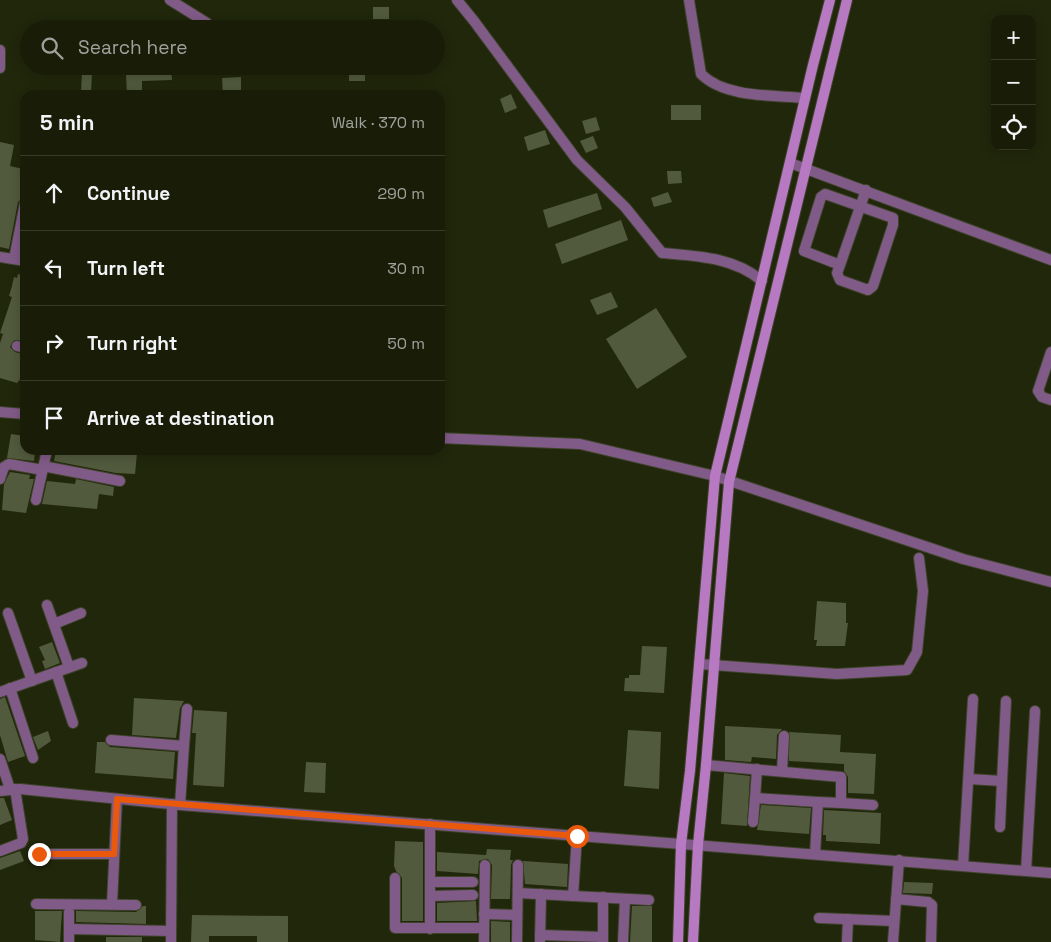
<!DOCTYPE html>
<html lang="en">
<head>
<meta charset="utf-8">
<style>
  body { margin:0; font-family:"Space Grotesk",sans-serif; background:#262a16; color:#f1f3f6 }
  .controls { position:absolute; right:15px; top:15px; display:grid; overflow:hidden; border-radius:10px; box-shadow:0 2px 12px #0003 }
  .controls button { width:45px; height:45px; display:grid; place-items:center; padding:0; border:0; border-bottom:1px solid #373b29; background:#191d08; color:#f1f3f6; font:25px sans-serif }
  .stop { position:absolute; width:15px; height:15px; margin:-11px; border:4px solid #ea580c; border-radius:50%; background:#fff }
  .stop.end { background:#ea580c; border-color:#fff; box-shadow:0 1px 5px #0008 }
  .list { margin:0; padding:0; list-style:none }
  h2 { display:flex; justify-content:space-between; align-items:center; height:65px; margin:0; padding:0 20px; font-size:21px }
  h2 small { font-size:16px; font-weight:400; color:#9fa29c }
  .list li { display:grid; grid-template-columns:32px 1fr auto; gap:15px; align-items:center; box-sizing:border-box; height:75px; padding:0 20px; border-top:1px solid #373b29 }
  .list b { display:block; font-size:19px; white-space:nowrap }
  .list em { font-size:16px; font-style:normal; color:#9fa29c }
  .icon { flex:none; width:28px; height:28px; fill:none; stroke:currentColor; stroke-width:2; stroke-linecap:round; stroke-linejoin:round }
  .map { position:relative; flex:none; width:1051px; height:942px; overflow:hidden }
  .search { position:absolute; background:#191d08; box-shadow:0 2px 12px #0003; left:20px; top:20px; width:425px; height:55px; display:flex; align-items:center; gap:12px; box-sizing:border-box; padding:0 18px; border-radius:28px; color:#9fa29c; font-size:19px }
  .panel { position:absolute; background:#191d08; box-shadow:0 2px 12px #0003; left:20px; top:90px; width:425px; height:365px; border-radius:15px }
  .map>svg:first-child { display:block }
  .building { fill:#525a3d }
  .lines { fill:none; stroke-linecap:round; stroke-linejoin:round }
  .street-casing { stroke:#3d4329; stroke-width:12 }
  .secondary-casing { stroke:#3d4329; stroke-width:12 }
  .street { stroke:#815b88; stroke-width:10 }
  .secondary { stroke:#b679c2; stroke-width:10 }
  .route { stroke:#ea580c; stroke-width:6 }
</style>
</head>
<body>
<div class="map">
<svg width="1051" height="942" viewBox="0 0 1051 942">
  <rect width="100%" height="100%" fill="#21270b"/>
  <g class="building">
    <rect x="373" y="7" width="16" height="12"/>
    <path d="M139,66H171L172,80L142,81V90L135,91V95H127L126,74L139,73Z"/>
    <rect x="349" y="69" width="16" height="12"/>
    <path d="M82,73H92L91,93L81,92Z"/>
    <path d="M241,77V95H223L222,78Z"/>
    <path d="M511,94L517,108L505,113L500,99Z"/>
    <rect x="671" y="105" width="30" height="15"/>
    <path d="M596,117L600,130L586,134L582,121Z"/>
    <path d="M545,130L550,144L528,151L524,137Z"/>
    <path d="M593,136L598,148L586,153L580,141Z"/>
    <path d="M0,142L14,145L10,166L23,169L21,179L25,180V196L18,202L9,249L0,247Z"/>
    <path d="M667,171H681L682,183L668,184Z"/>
    <path d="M668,192L672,202L654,207L651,198Z"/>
    <path d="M597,193L602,209L548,228L543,210Z"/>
    <path d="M621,220L628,240L562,264L555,244Z"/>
    <path d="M18,274L25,276V341L15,340L10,347L15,352L25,355V380L21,378L17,383L0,378V343L3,334L0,333L12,297L9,296L12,286L14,277L17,278Z"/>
    <path d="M611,292L618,307L597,315L590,300Z"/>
    <path d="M656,308L687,357L637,389L606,339Z"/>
    <path d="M11,434L25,436V450L35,452L34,461L7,458Z"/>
    <path d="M56,450H116L137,453L135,474L116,473L54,461Z"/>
    <path d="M10,472L30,475L29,479H34L26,513L2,510L4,484Z"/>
    <path d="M76,479L114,487L113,496L99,494L97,509L42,504L47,481L75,484Z"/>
    <path d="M817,601L846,603V623H848L845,646H816L817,640H814Z"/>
    <path d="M52,642L60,663L45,669L42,661L45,660L39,647Z"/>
    <path d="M642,646L667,647L664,693L624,691L625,678H629V675H640Z"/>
    <path d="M5,697L25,756L8,762L0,735V699Z"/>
    <path d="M134,698L184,701L180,708L176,738L132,735Z"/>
    <path d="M194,710L227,712L224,787L193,785L196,733H192Z"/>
    <path d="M725,726L782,729L777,735L776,759L752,757L751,762L725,760Z"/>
    <path d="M628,730L661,732L659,789L624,786Z"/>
    <path d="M48,731L51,741L38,750L33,737Z"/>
    <path d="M789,732L841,735L840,752L876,754L874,794L848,793V777L844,771V764L789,761Z"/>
    <path d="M97,742H105L110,747L175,752L173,779L95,773Z"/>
    <path d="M306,762L326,763L325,793L304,792Z"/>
    <path d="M724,773L750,776L747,826L721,824Z"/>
    <path d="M0,798H4L12,820L0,825Z"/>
    <path d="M761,805L811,808L809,834L757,830Z"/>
    <path d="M824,810L881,813L880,844L826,841V835H823Z"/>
    <path d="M395,841L423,842V921H402V878L396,871L394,866Z"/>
    <path d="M487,849L511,850L510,860H513L511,865L510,899H491L492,865L488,859L479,861L478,874L437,871V852L486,855Z"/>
    <path d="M20,851L24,861L0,870V858Z"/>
    <path d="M523,861L568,864L567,887L525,884Z"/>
    <path d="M904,882L933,883L932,894L903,893Z"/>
    <path d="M476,901L477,921H437V903Z"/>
    <path d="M143,906H146V924L76,922V911L136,912Z"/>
    <path d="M632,906H652V942H630Z"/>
    <path d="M35,911H62L60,942L35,940Z"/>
    <path d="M192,915L288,916V942H257V936H209V942H191Z"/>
    <path d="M491,921L510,922V942H491Z"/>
    <rect x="106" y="937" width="36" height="5"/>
  </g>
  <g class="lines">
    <g class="street-casing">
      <g id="street">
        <path d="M170,0L207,23"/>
        <path d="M457,0L474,21L577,160L625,207L662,253C696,256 734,257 762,281"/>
        <path d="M689,0L701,74C725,98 773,95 805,98"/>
        <path d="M0,50V68"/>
        <path d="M790,163L1051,260"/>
        <path d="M0,257L25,261"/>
        <path d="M14,259L25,203"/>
        <path d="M840,265L804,251L821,197L825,194L828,195L893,218V225L873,286L868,290L840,280L837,273L840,265L866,190"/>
        <path d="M17,346L25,348"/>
        <path d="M1051,352L1038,391L1042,397L1051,400"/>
        <path d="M0,412L25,414"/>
        <path d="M440,438L580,444L715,476L963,559L1051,582"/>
        <path d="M43,466L120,481"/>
        <path d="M0,479L4,467L9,464L43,470"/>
        <path d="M36,500L47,450"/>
        <path d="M47,605L69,667"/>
        <path d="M8,613L32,681"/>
        <path d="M54,624L81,613"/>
        <path d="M699,664L837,674L907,670L917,652L923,591L919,558"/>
        <path d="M56,672L73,723"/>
        <path d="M10,688L33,758"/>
        <path d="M0,692L82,663"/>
        <path d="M111,740L184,746L180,805"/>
        <path d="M184,746L187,709"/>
        <path d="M0,759L10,789"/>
        <path d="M706,765L841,777V803L818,802L815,854"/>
        <path d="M782,771L784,736"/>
        <path d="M969,779L1002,781L1000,827"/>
        <path d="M1002,781L1006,701"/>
        <path d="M0,791L20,789L180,805L1051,873"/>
        <path d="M755,798L757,769"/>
        <path d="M841,803L873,805"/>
        <path d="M753,822L755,798L818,802"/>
        <path d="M0,851L21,843L23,839L15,789"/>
        <path d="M39,854H114"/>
        <path d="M963,866L973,699"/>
        <path d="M1026,871L1035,711"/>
        <path d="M395,878V928H478"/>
        <path d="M430,882H473"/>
        <path d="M518,893L649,900"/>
        <path d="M430,896L473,895"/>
        <path d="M573,896L577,836"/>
        <path d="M896,899L928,902L932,905L931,942"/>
        <path d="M36,904L136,905"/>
        <path d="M112,904L117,799"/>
        <path d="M484,914L517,915"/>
        <path d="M819,918L894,921"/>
        <path d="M69,929L171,931"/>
        <path d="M430,929V824"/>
        <path d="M540,935L603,937"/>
        <path d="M540,941L541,894"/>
        <path d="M603,941V897"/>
        <path d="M69,942V912"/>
        <path d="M171,942L172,804"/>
        <path d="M484,942L485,865"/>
        <path d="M517,942L518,865"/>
        <path d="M623,942L625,899"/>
        <path d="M847,942L848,919"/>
        <path d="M893,942L899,860"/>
      </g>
    </g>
    <g class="secondary-casing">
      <g id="secondary">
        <path d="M678,942L681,844L690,771L715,476L813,65L830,0"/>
        <path d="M693,942L698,845L706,765L729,482L847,0"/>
      </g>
    </g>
    <use href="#street" class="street"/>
    <use href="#secondary" class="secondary"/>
  </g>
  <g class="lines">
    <path class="route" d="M39,854H114L117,799L577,836"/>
  </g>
</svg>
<div class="controls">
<button>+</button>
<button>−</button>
<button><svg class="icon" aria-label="locate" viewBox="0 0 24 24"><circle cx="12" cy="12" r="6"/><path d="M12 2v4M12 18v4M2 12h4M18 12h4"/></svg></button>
</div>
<div class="stop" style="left:577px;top:836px"></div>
<div class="stop end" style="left:39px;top:854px"></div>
<div class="search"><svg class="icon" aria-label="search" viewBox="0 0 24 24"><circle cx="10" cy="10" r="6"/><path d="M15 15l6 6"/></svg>Search here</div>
<section class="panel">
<h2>5 min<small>Walk · 370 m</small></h2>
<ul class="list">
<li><svg class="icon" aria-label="ahead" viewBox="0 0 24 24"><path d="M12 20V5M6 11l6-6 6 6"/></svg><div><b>Continue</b></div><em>290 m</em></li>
<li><svg class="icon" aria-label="left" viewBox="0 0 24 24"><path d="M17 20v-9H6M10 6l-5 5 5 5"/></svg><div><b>Turn left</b></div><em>30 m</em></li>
<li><svg class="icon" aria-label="right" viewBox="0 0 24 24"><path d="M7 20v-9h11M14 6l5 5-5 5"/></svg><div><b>Turn right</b></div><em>50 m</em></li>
<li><svg class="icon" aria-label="arrive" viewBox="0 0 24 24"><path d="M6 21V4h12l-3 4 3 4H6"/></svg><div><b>Arrive at destination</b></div></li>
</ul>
</section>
</div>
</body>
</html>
